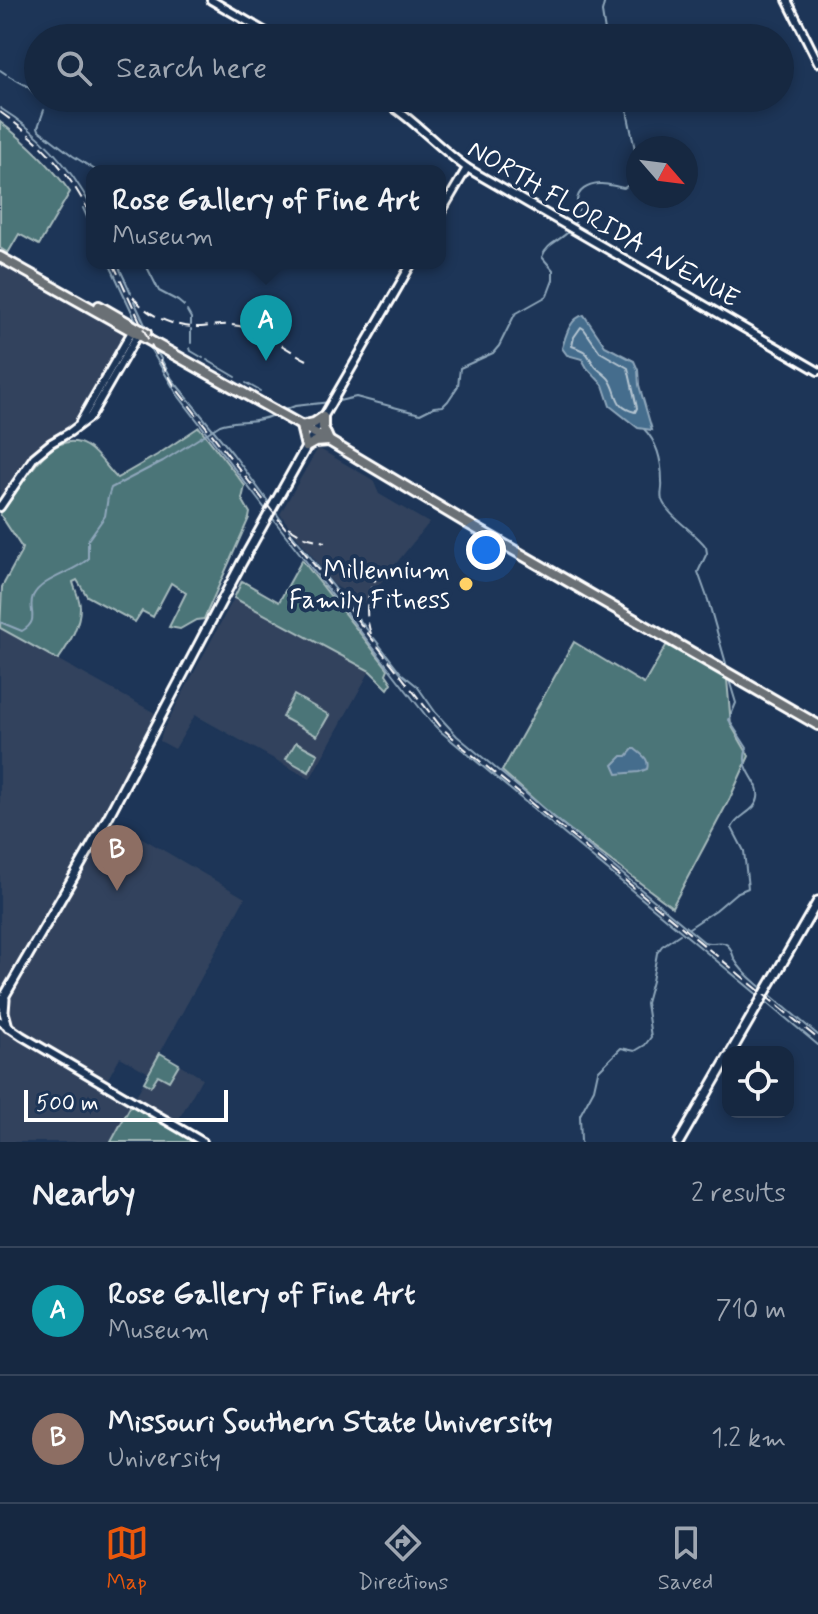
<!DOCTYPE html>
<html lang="en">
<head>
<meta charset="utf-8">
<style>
  body { margin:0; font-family:Mynerve,sans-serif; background:#1f3048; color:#f1f3f6 }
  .controls { position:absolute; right:24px; bottom:24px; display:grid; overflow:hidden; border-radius:16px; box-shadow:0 4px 12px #0003 }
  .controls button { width:72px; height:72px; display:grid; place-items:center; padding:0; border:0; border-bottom:2px solid #35445a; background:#162841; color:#f1f3f6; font:40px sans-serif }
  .compass { position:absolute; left:626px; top:136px; width:72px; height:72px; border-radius:50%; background:#162841; box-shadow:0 4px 12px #0003; rotate:118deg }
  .scale { position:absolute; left:24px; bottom:20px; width:204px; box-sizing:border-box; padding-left:8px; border:4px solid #fff; border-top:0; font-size:22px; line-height:28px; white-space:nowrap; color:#fff; -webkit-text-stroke:6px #1d3557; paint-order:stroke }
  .you { position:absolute; left:486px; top:550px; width:28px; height:28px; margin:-20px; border:6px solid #fff; border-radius:50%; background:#1a73e8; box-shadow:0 0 0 12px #1a73e833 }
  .badge { display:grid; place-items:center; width:52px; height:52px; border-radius:50%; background:#ea580c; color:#fff; font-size:26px; font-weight:700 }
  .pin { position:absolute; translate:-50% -66px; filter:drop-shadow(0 2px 4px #0008) }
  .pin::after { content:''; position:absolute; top:42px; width:28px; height:24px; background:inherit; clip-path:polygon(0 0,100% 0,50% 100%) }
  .popup { position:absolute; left:86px; top:165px; width:360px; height:104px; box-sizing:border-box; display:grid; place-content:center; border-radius:16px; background:#162841; filter:drop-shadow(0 2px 6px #0005); font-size:26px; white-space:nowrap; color:#9ea6b1 }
  .popup b { font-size:30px; color:#f1f3f6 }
  .popup::after { content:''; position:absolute; left:50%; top:100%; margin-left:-16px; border:16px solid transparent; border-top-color:#162841 }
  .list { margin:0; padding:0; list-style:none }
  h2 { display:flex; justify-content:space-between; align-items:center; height:104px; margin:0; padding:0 32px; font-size:34px }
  h2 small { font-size:26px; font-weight:400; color:#9ea6b1 }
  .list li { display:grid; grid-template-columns:52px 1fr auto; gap:24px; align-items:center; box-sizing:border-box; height:128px; padding:0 32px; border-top:2px solid #35445a }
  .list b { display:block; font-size:30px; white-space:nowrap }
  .list p { margin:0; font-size:26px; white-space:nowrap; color:#9ea6b1 }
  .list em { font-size:26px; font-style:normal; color:#9ea6b1 }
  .icon { flex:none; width:44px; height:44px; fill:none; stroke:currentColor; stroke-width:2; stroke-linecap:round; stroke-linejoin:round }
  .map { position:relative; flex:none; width:818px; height:1142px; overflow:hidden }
  .search { position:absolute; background:#162841; box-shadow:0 4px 12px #0003; left:24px; right:24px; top:24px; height:88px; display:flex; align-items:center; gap:20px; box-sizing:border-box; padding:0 28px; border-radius:44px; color:#9ea6b1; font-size:30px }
  .sheet { height:360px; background:#162841 }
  nav { display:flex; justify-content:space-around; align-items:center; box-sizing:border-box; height:112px; border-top:2px solid #35445a; background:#162841; font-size:22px; color:#9ea6b1 }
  nav a { display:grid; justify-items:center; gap:4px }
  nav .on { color:#ea580c }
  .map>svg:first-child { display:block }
  .built { fill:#31425d }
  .green { fill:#4c7478; stroke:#a6babc; stroke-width:2 }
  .water { fill:#456d8d; stroke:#8fa7bb; stroke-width:2 }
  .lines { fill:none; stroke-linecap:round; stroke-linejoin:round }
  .shore { stroke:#b5c5d1; stroke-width:2 }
  .stream { stroke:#8fa7bb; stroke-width:2 }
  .tertiary-casing { stroke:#fff; stroke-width:12 }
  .secondary-casing { stroke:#fff; stroke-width:13 }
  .primary-casing { stroke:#fff; stroke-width:14 }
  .tertiary { stroke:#1d3557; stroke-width:6 }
  .secondary { stroke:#1d3557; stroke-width:7 }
  .primary { stroke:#6b6f75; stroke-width:8 }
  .rail { stroke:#fff; stroke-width:2; stroke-dasharray:12 6; stroke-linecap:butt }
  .poi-dot { fill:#ffd166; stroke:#1d3557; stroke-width:3 }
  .labels { text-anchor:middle; stroke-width:8; stroke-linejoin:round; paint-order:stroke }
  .street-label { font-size:26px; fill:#fff; stroke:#1d3557 }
  .poi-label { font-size:26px; fill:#fff; stroke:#1d3557; text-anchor:end }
</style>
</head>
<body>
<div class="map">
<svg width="818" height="1142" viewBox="0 0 818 1142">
  <rect width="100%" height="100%" fill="#1d3557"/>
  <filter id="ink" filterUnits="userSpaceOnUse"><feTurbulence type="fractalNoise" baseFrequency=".0125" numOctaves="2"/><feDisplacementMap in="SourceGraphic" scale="16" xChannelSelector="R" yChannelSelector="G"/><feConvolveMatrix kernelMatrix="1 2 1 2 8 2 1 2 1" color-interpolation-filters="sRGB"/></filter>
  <g filter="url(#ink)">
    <g class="built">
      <path d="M0,259L125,330L128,335L83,414L71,427L44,444L30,457L0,504Z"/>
      <path d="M318,448L373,480L379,494L429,523L364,603L334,585L280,514Z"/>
      <path d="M234,598L370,671L310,779L195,715L175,749L160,741L163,730Z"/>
      <path d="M0,628L155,713L103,815L245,898L149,1073L120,1057L102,1089L130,1106L110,1142H0Z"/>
      <path d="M179,1064L202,1078L176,1124L134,1099L144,1082L151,1086L158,1075L169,1081Z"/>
    </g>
    <g class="green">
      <path d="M0,122C28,143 50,164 70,192L39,245L19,234L8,253L0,248Z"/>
      <path d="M199,427L245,486L242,499L250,513L249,518L204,619L196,620L180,629L169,627L186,593L171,583L153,617L142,611L135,622L87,596L77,580L73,582C75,590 80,599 80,607C80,625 68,646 58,660L0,628L2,587L20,554L22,548L0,514C20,493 48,424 86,446C98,453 107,468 117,478L157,455Z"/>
      <path d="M302,560L388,669L386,674L392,683L388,689L370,671L234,598L242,581L279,602Z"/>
      <path d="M574,642L644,684L667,644L727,679L731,725L749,756L730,798L672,907L557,820L502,771Z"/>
      <path d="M294,695L329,715L317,736L282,717Z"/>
      <path d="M296,742L318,754L309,772L286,759Z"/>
      <path d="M160,1053L179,1064L169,1081L158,1075L151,1086L144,1082Z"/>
      <path d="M131,1105L196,1142H111Z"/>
    </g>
    <g class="water">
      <path d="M584,315L605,346L634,361L638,370L639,385L652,430L638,428L610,406L603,385L587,368L582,359L567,355L562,348C566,335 570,318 584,315Z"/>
      <path d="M633,749H635C642,755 650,759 647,769L639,772L617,774L613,765L622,756H627Z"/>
    </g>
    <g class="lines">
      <path class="shore" d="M581,327L584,329L600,352L628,368L637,408L635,412C613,407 619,393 609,379C605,374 599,371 595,366C585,352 590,353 572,346L574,337Z"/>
      <g class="stream">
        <path d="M605,0L602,12L606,38"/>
        <path d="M817,67L818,68"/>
        <path d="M0,70L6,74"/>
        <path d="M9,76L27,86L38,97"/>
        <path d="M0,108C41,133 70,166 92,208"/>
        <path d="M44,110L38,127L39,130L73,156L97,171"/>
        <path d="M83,208L92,228"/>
        <path d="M109,263L138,325"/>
        <path d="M117,263L131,293"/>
        <path d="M145,263L159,291L178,301L184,306"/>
        <path d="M134,301L147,329"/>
        <path d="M187,311L191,318V325"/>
        <path d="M147,343L177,394L266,510"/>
        <path d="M191,343V329"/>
        <path d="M155,348L172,379L233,454L270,504"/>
        <path d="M190,348L191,351L203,358"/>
        <path d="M207,360L236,377"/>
        <path d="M246,383L260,391"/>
        <path d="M282,411L295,406L339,401L356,397L420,414L434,407L443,406L448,401L458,386L460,368L493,353L499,346L515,314L547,296L553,280V270L542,257C547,243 560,241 569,231C573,226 577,221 578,215C580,207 577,210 577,202C577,190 588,185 599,184C607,183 616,187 624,188L634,181L638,176V164L628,116L627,98"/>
        <path d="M644,429C658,443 662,462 662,482C663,488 660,494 662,500C669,518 695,531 706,547L707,553L698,572L708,600L727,667"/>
        <path d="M274,510L281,520"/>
        <path d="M270,515L430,721L440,731L759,996"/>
        <path d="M289,530L369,632"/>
        <path d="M0,622L22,631C41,620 27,610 33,596C42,578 73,573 88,559V540L105,516L108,497L111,488L163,461L220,425C236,419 255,424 273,415"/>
        <path d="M374,638L401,673L417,686L436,713L457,736L704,942C712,945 718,941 724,943C732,946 732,955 735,960C741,972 754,981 764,990"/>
        <path d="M689,928L716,910L736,893L748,888L744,851L732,828C737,815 756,812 758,798C761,779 738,771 747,748L729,720L736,703L729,680"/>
        <path d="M769,994L818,1035"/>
        <path d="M764,1000L818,1045"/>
        <path d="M581,1142L580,1115L594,1089L598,1071L621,1048L635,1051L645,1045L651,1037L646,1003L652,981L657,953L662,946L680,934"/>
      </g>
      <g class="tertiary-casing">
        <g id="tertiary">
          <path d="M211,0L276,38"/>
          <path d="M787,0L818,62"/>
          <path d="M379,98C412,117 436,146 467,168L818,371"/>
          <path d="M440,214L467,168"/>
          <path d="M80,422L134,328"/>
          <path d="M314,433L412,263"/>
          <path d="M0,507L34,457L51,443L70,432L90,417L139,332"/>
          <path d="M0,1021L22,1036L203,1142"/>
        </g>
      </g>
      <g class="secondary-casing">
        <g id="secondary">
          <path d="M5,999L4,1012L8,1027"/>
          <path d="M0,1004L108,817L241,564L314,433"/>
          <path d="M731,1052L818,901"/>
          <path d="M679,1142L728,1057"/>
        </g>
      </g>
      <g class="primary-casing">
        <g id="primary">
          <path d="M0,257L329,441L465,522L818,725"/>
          <path d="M99,306L146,333"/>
          <path d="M323,417V427L329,441L315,442L306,447L301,426L314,423Z"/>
        </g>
      </g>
      <use href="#tertiary" class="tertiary"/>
      <use href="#secondary" class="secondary"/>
      <use href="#primary" class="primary"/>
      <g class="rail">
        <path d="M0,112C42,142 69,171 92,218"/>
        <path d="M113,263L149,341L175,387L441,727L464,748L818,1039"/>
        <path d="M133,297C149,317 175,328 201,327C213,326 226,323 239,326C262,331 286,349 307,360"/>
        <path d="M288,527L305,537L325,542"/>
        <path d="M371,634C364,613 366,592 379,574"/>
      </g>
    </g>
  </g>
  <circle class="poi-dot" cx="466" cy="584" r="8"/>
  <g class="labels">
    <g class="street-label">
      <text transform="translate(604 223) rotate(30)" y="9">NORTH FLORIDA AVENUE</text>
    </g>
    <g class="poi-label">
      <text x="450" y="578">Millennium<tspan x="450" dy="30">Family Fitness</tspan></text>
    </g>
  </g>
</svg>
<div class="controls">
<button><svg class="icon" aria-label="locate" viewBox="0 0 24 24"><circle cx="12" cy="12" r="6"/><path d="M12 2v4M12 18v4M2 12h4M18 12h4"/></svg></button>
</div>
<svg class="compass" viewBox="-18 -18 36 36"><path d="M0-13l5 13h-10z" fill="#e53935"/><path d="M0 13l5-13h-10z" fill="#9ea6b1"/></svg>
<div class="scale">500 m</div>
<div class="you"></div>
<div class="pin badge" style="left:266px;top:361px;background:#0f9aa8">A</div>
<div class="popup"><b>Rose Gallery of Fine Art</b>Museum</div>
<div class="pin badge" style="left:117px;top:891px;background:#8d6e63">B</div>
<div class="search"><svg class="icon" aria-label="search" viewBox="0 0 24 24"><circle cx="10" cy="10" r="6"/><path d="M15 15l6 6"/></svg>Search here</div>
</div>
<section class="sheet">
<h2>Nearby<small>2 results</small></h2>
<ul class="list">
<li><span class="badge" style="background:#0f9aa8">A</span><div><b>Rose Gallery of Fine Art</b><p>Museum</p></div><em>710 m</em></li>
<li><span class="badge" style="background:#8d6e63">B</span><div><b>Missouri Southern State University</b><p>University</p></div><em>1.2 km</em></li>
</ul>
</section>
<nav>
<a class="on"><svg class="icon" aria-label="map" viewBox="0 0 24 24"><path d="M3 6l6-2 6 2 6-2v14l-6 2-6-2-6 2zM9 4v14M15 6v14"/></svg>Map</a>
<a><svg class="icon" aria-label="directions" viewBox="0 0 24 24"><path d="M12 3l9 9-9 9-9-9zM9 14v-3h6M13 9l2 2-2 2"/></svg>Directions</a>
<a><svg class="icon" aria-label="saved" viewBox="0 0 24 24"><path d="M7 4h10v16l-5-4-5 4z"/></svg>Saved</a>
</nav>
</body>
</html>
